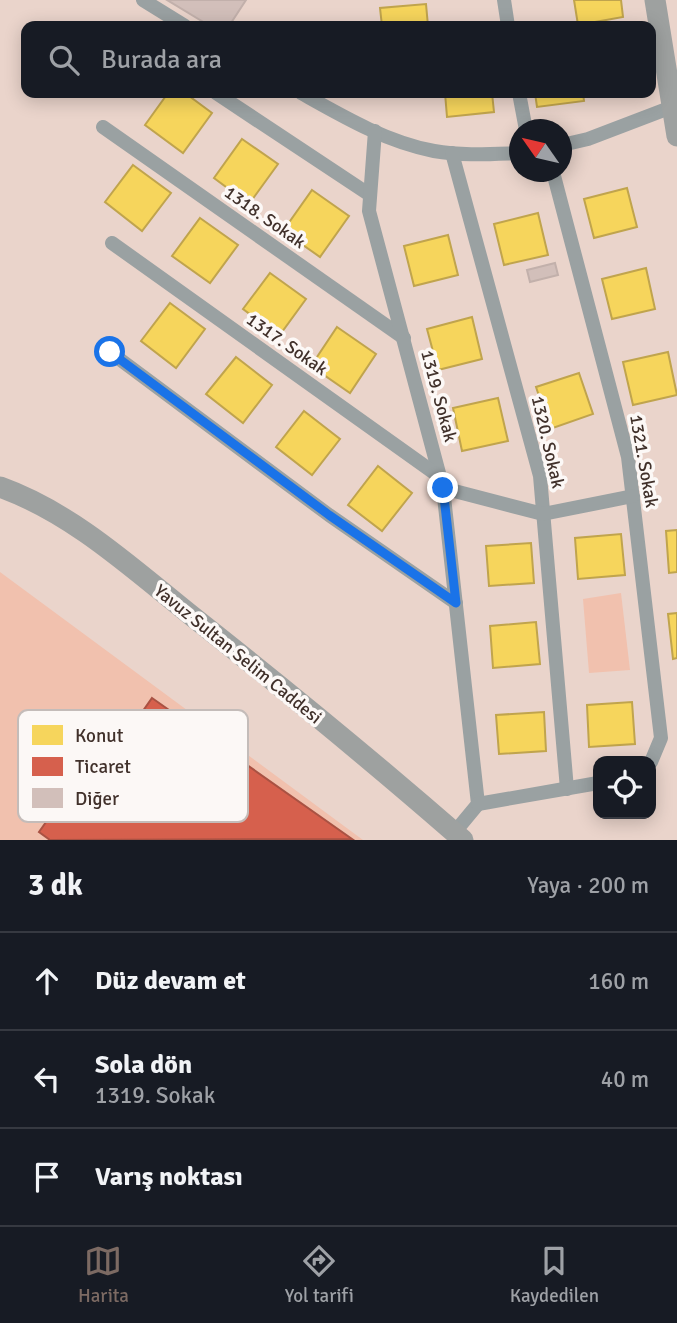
<!DOCTYPE html>
<html lang="tr">
<head>
<meta charset="utf-8">
<style>
  body { margin:0; font-family:Signika,sans-serif; background:#242831; color:#f1f3f6 }
  .controls { position:absolute; right:21px; bottom:21px; display:grid; overflow:hidden; border-radius:14px; box-shadow:0 4px 18px #0003 }
  .controls button { width:63px; height:63px; display:grid; place-items:center; padding:0; border:0; border-bottom:2px solid #363941; background:#171b24; color:#f1f3f6; font:35px sans-serif }
  .compass { position:absolute; left:509px; top:119px; width:63px; height:63px; border-radius:50%; background:#171b24; box-shadow:0 4px 18px #0003; rotate:304deg }
  .stop { position:absolute; width:21px; height:21px; margin:-16px; border:5px solid #1a73e8; border-radius:50%; background:#fff }
  .stop.end { background:#1a73e8; border-color:#fff; box-shadow:0 2px 7px #0008 }
  .list { margin:0; padding:0; list-style:none }
  h2 { display:flex; justify-content:space-between; align-items:center; height:91px; margin:0; padding:0 28px; font-size:30px }
  h2 small { font-size:23px; font-weight:400; color:#9ea1a6 }
  .list li { display:grid; grid-template-columns:46px 1fr auto; gap:21px; align-items:center; box-sizing:border-box; height:98px; padding:0 28px; border-top:2px solid #363941 }
  .list b { display:block; font-size:26px; white-space:nowrap }
  .list p { margin:0; font-size:23px; white-space:nowrap; color:#9ea1a6 }
  .list em { font-size:23px; font-style:normal; color:#9ea1a6 }
  .icon { flex:none; width:38px; height:38px; fill:none; stroke:currentColor; stroke-width:2; stroke-linecap:round; stroke-linejoin:round }
  .map { position:relative; flex:none; width:677px; height:840px; overflow:hidden }
  .search { position:absolute; background:#171b24; box-shadow:0 4px 18px #0003; left:21px; right:21px; top:21px; height:77px; display:flex; align-items:center; gap:18px; box-sizing:border-box; padding:0 24px; border-radius:14px; color:#9ea1a6; font-size:26px }
  .sheet { height:385px; background:#171b24 }
  nav { display:flex; justify-content:space-around; align-items:center; box-sizing:border-box; height:98px; border-top:2px solid #363941; background:#171b24; font-size:19px; color:#9ea1a6 }
  nav a { display:grid; justify-items:center; gap:4px }
  nav .on { color:#7c6a63 }
  .map>svg:first-child { display:block }
  .green { fill:#f1c1ae }
  .homes { fill:#f6d55c; stroke:#c0a44d; stroke-width:2 }
  .shops { fill:#d6604d; stroke:#a95243; stroke-width:2 }
  .building { fill:#d2bfba; stroke:#c2b0ab; stroke-width:2 }
  .lines { fill:none; stroke-linecap:round; stroke-linejoin:round }
  .street { stroke:#9aa1a2; stroke-width:14 }
  .secondary { stroke:#9ea1a0; stroke-width:21 }
  .route { stroke:#1a73e8; stroke-width:9 }
  .labels { text-anchor:middle; stroke-width:7; stroke-linejoin:round; paint-order:stroke }
  .street-label { font-size:18px; fill:#41312b; stroke:#fcf8f6 }
  .key { fill:#fcf8f6; stroke:#c4bcb9; stroke-width:2 }
  .key-label { font-size:19px; fill:#41312b }
</style>
</head>
<body>
<div class="map">
<svg width="677" height="840" viewBox="0 0 677 840">
  <rect width="100%" height="100%" fill="#ead4cb"/>
  <g class="green">
    <path d="M0,572L363,840H0Z"/>
    <path d="M621,593L630,670L589,673L583,599Z"/>
  </g>
  <g class="homes">
    <path d="M574,0H621L623,17L578,25Z"/>
    <path d="M426,4L428,26H382L380,8Z"/>
    <path d="M168,93H185L212,113L183,153L145,125Z"/>
    <path d="M445,93H492L494,112L447,117Z"/>
    <path d="M535,93H583L584,101L537,107Z"/>
    <path d="M242,139L278,164L249,204L214,178Z"/>
    <path d="M133,165L171,193L142,231L105,202Z"/>
    <path d="M627,188L637,227L594,238L584,199Z"/>
    <path d="M312,190L349,216L320,257L283,231Z"/>
    <path d="M538,213L548,255L504,265L494,224Z"/>
    <path d="M200,218L238,245L210,283L172,256Z"/>
    <path d="M448,235L458,275L414,286L404,246Z"/>
    <path d="M646,268L655,309L612,319L602,279Z"/>
    <path d="M270,273L306,299L279,336L243,309Z"/>
    <path d="M170,303L205,329L176,368L141,341Z"/>
    <path d="M472,317L482,359L438,370L427,329Z"/>
    <path d="M337,327L376,354L350,393L311,366Z"/>
    <path d="M668,352L677,395L633,405L623,362Z"/>
    <path d="M236,357L272,385L243,423L206,394Z"/>
    <path d="M579,373L593,414L550,429L536,387Z"/>
    <path d="M498,398L508,441L462,451L453,408Z"/>
    <path d="M304,411L340,439L312,475L276,447Z"/>
    <path d="M378,466L412,493L382,531L348,505Z"/>
    <path d="M677,530V572L669,573L666,531Z"/>
    <path d="M621,534L625,575L578,579L575,538Z"/>
    <path d="M531,543L534,583L489,586L486,546Z"/>
    <path d="M677,613V658L673,659L668,614Z"/>
    <path d="M536,622L540,664L493,668L490,626Z"/>
    <path d="M632,702L635,744L589,747L587,705Z"/>
    <path d="M544,712L546,751L499,754L496,715Z"/>
  </g>
  <path class="shops" d="M152,698L352,839L50,840L39,832L121,716L133,725Z"/>
  <g class="building">
    <path d="M167,0H246L229,26H210Z"/>
    <path d="M555,263L558,275L530,282L527,270Z"/>
  </g>
  <g class="lines">
    <g class="street">
      <path d="M143,0L185,26"/>
      <path d="M504,0L508,26"/>
      <path d="M216,93L370,195"/>
      <path d="M301,93C342,116 386,142 434,151C462,156 491,154 520,153"/>
      <path d="M519,93L526,130"/>
      <path d="M103,127L404,338"/>
      <path d="M375,131L369,211L443,488L478,804L454,833"/>
      <path d="M562,145L588,139L677,105"/>
      <path d="M452,153L540,476L567,789"/>
      <path d="M553,172L628,457L661,738L651,762"/>
      <path d="M112,243L440,477"/>
      <path d="M110,352L329,515L456,603"/>
      <path d="M443,488L543,514L633,496"/>
      <path d="M478,804L598,783"/>
    </g>
    <g class="secondary">
      <path d="M655,0L677,136"/>
      <path d="M0,487C75,514 135,571 197,620C287,691 376,764 463,840"/>
    </g>
  </g>
  <g class="lines">
    <path class="route" d="M110,352L329,515L456,603L443,488"/>
  </g>
  <g class="labels">
    <g class="street-label">
      <text transform="translate(265 217) rotate(35)" y="6">1318. Sokak</text>
      <text transform="translate(287 344) rotate(35)" y="6">1317. Sokak</text>
      <text transform="translate(439 396) rotate(75)" y="6">1319. Sokak</text>
      <text transform="translate(548 442) rotate(77)" y="6">1320. Sokak</text>
      <text transform="translate(644 461) rotate(80)" y="6">1321. Sokak</text>
      <text transform="translate(238 654) rotate(39)" y="6">Yavuz Sultan Selim Caddesi</text>
    </g>
  </g>
  <rect x="18" y="710" width="230" height="112" rx="10" class="key"/>
  <rect x="32" y="725" width="31" height="20" fill="#f6d55c"/>
  <rect x="32" y="757" width="31" height="19" fill="#d6604d"/>
  <rect x="32" y="788" width="31" height="20" fill="#d2bfba"/>
  <g class="key-label">
    <text x="75" y="742">Konut</text>
    <text x="75" y="773">Ticaret</text>
    <text x="75" y="805">Diğer</text>
  </g>
</svg>
<div class="controls">
<button><svg class="icon" aria-label="locate" viewBox="0 0 24 24"><circle cx="12" cy="12" r="6"/><path d="M12 2v4M12 18v4M2 12h4M18 12h4"/></svg></button>
</div>
<svg class="compass" viewBox="-18 -18 36 36"><path d="M0-13l5 13h-10z" fill="#e53935"/><path d="M0 13l5-13h-10z" fill="#9ea1a6"/></svg>
<div class="stop" style="left:110px;top:352px"></div>
<div class="stop end" style="left:443px;top:488px"></div>
<div class="search"><svg class="icon" aria-label="search" viewBox="0 0 24 24"><circle cx="10" cy="10" r="6"/><path d="M15 15l6 6"/></svg>Burada ara</div>
</div>
<section class="sheet">
<h2>3 dk<small>Yaya · 200 m</small></h2>
<ul class="list">
<li><svg class="icon" aria-label="ahead" viewBox="0 0 24 24"><path d="M12 20V5M6 11l6-6 6 6"/></svg><div><b>Düz devam et</b></div><em>160 m</em></li>
<li><svg class="icon" aria-label="left" viewBox="0 0 24 24"><path d="M17 20v-9H6M10 6l-5 5 5 5"/></svg><div><b>Sola dön</b><p>1319. Sokak</p></div><em>40 m</em></li>
<li><svg class="icon" aria-label="arrive" viewBox="0 0 24 24"><path d="M6 21V4h12l-3 4 3 4H6"/></svg><div><b>Varış noktası</b></div></li>
</ul>
</section>
<nav>
<a class="on"><svg class="icon" aria-label="map" viewBox="0 0 24 24"><path d="M3 6l6-2 6 2 6-2v14l-6 2-6-2-6 2zM9 4v14M15 6v14"/></svg>Harita</a>
<a><svg class="icon" aria-label="directions" viewBox="0 0 24 24"><path d="M12 3l9 9-9 9-9-9zM9 14v-3h6M13 9l2 2-2 2"/></svg>Yol tarifi</a>
<a><svg class="icon" aria-label="saved" viewBox="0 0 24 24"><path d="M7 4h10v16l-5-4-5 4z"/></svg>Kaydedilen</a>
</nav>
</body>
</html>
